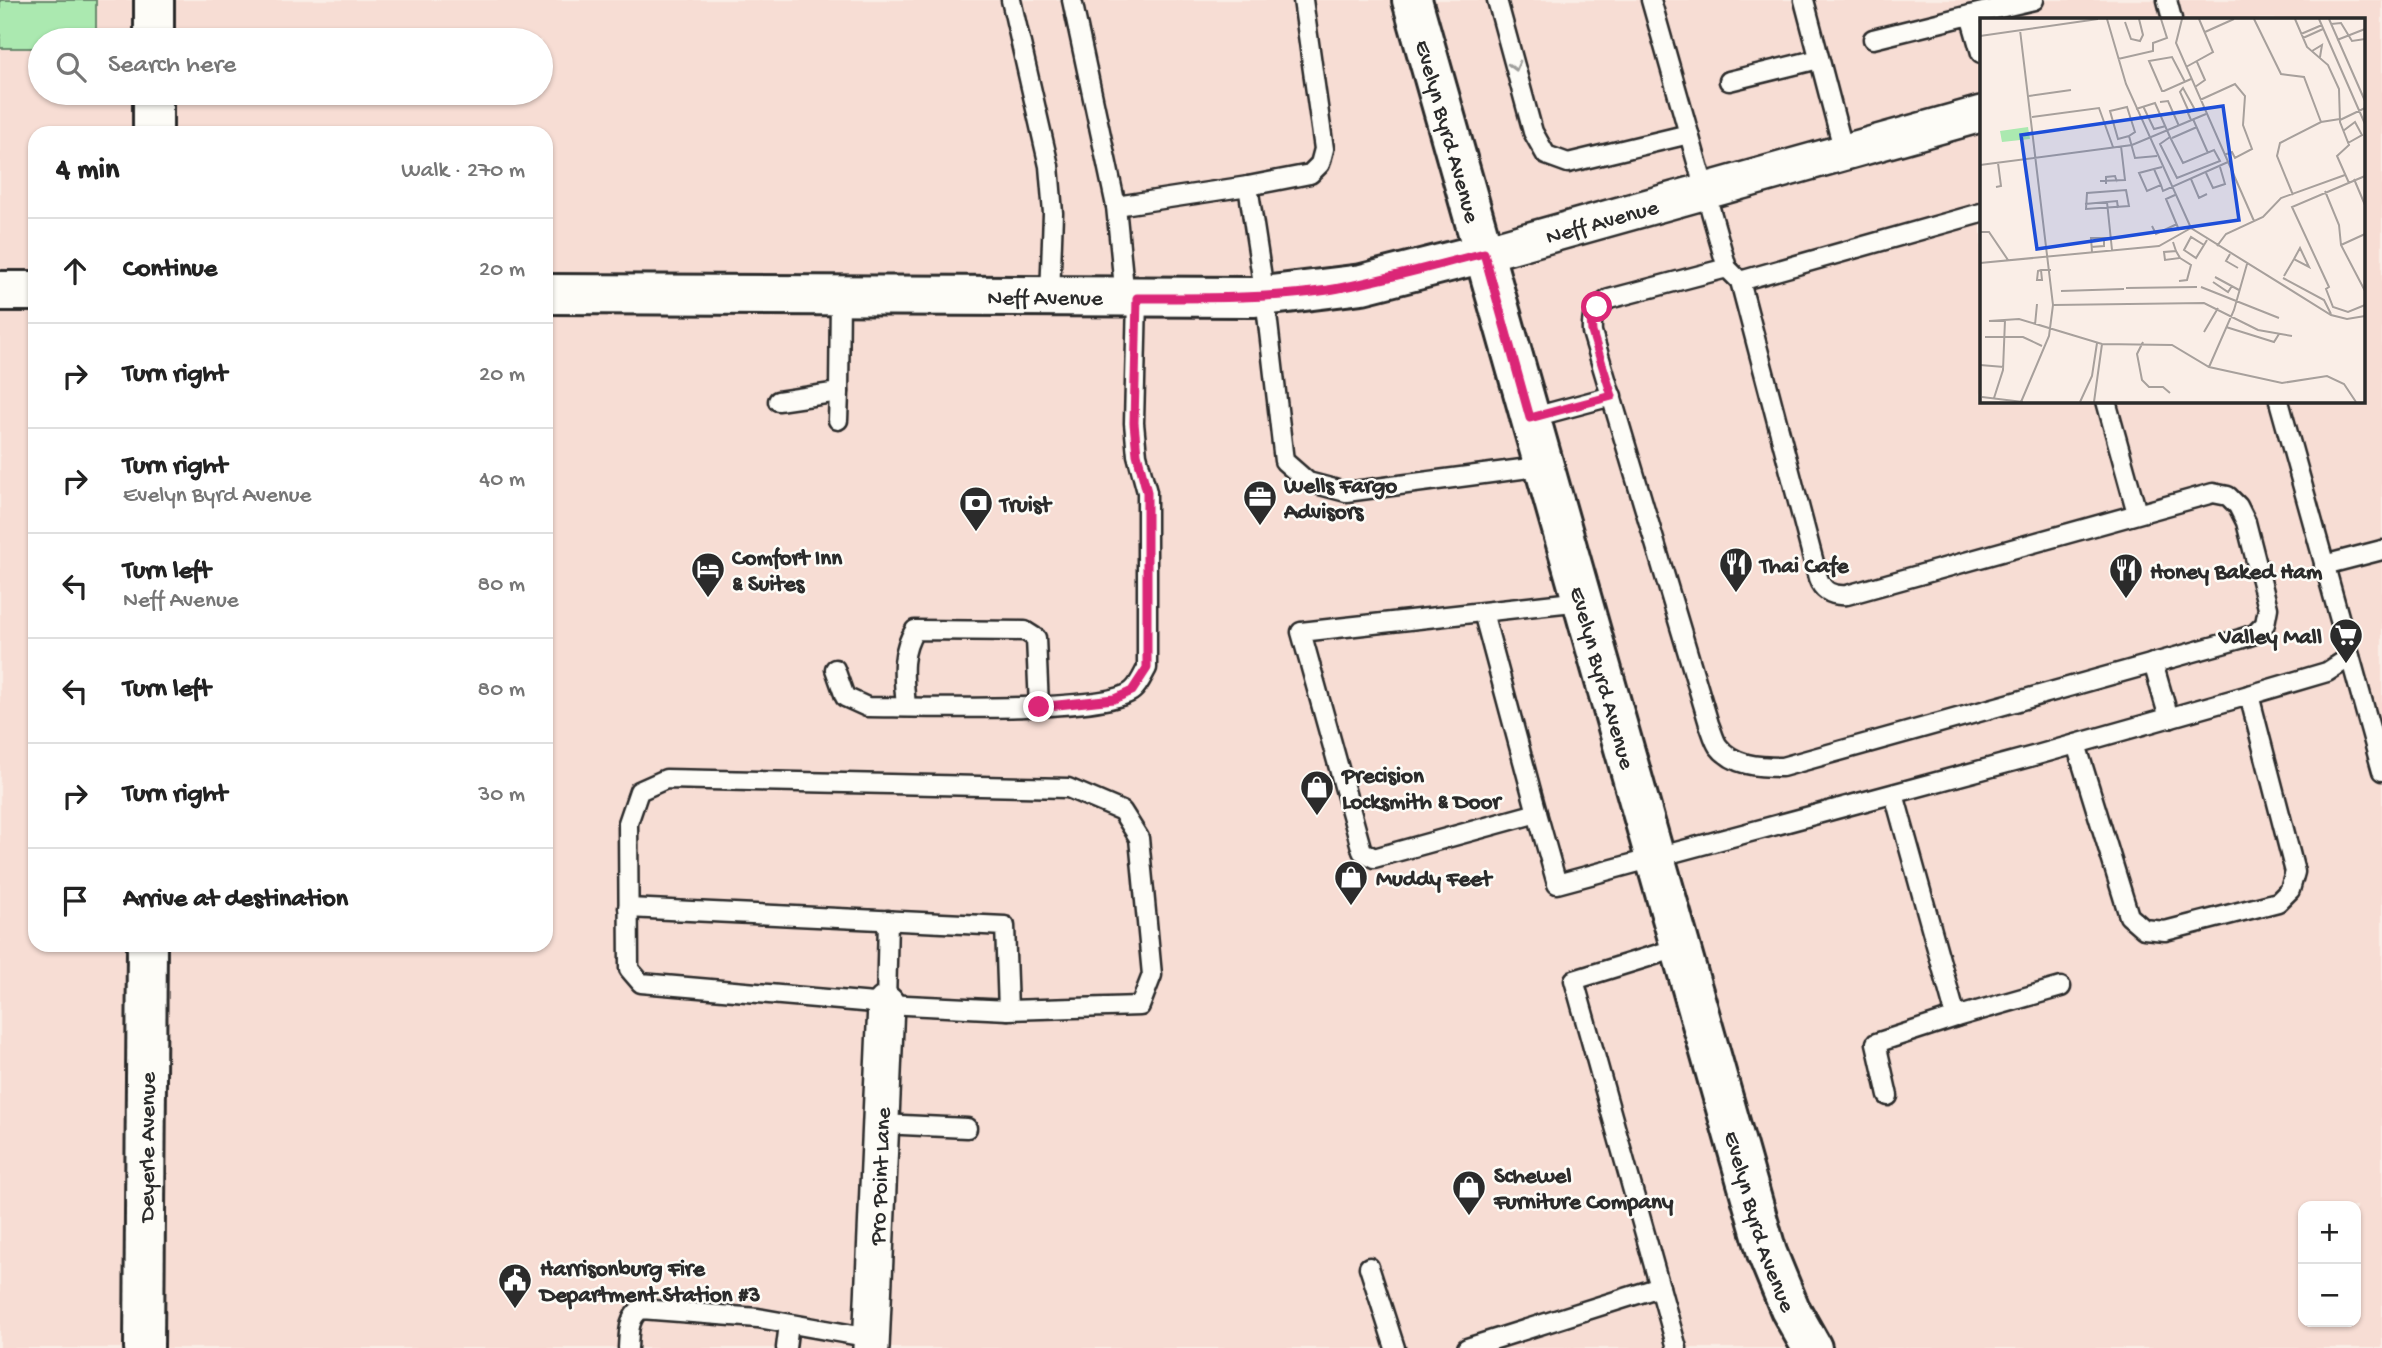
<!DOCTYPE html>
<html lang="en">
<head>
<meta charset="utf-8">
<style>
  body { margin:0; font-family:"Gochi Hand",sans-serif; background:#f6f6f6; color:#222 }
  .controls { position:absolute; right:21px; bottom:21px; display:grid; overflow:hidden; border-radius:14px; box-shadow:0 2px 5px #0004 }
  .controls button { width:63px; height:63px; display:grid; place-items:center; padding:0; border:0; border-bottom:2px solid #e0e0e0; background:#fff; color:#222; font:35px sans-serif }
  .stop { position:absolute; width:21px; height:21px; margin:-16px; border:5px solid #db2777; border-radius:50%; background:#fff }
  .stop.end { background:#db2777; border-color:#fff; box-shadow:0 2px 7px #0008 }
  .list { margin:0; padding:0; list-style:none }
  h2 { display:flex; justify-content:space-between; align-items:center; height:91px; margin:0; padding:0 28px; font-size:30px }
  h2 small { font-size:23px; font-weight:400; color:#767676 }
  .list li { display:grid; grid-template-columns:46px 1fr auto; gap:21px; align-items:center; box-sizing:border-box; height:105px; padding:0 28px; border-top:2px solid #e0e0e0 }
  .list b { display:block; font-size:26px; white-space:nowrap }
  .list p { margin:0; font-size:23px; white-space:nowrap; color:#767676 }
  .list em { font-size:23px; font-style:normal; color:#767676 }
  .icon { flex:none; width:38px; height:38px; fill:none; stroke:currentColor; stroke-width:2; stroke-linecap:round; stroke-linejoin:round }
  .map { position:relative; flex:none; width:2382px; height:1348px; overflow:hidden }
  .search { position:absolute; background:#fff; box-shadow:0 2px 5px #0004; left:28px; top:28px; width:525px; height:77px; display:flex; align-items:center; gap:18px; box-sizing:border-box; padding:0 24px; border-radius:38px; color:#767676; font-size:26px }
  .panel { position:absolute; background:#fff; box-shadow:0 2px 5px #0004; left:28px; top:126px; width:525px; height:826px; border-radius:21px }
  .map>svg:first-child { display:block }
  .built { fill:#f7ddd4; fill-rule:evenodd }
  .green { fill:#abe9b0; stroke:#6b8a6e; stroke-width:2 }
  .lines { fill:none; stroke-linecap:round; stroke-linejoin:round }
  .service-casing { stroke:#2b2b2b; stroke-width:23 }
  .minor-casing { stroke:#2b2b2b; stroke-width:40 }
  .tertiary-casing { stroke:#2b2b2b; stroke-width:44 }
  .service { stroke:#fdfcf7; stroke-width:18 }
  .minor { stroke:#fdfcf7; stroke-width:35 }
  .tertiary { stroke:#fdfcf7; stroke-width:38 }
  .oneway { stroke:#9e9e9b }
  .route { stroke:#db2777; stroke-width:9 }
  .labels { text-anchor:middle; stroke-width:5; stroke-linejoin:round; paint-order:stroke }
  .street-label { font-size:23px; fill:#2b2b2b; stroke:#fdfcf7 }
  .poi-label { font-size:23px; font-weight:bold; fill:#2b2b2b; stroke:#fdfcf7; text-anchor:start }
  .inset-road { fill:none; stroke:#a7a09c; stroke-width:2 }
  .view { fill:#1d4ed8; fill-opacity:0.15; stroke:#1d4ed8; stroke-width:3.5 }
  .inset-edge { fill:none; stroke:#2b2b2b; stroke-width:3.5 }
</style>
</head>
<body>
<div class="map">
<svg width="2382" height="1348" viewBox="0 0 2382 1348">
  <rect width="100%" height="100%" fill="#faeee7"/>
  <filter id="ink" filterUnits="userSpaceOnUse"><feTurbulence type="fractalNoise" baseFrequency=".0143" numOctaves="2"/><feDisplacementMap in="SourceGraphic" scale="14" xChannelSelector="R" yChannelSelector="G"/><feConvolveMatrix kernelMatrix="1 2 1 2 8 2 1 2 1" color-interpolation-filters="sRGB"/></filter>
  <g filter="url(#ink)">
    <path class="built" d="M0,0H2382V1348H0ZM1981,19H2363V401H1981ZM40,40H541V93H40ZM35,133H546V945H35ZM2303,1206H2356V1322H2303Z"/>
    <path class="green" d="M0,0H96V40H40V48H0Z"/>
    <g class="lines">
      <g class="service-casing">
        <g id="service">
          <path d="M1011,0L1049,166L1053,213L1050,297"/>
          <path d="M1072,0L1116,206L1248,186L1310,174L1320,164L1324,149L1303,0"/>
          <path d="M1497,0L1533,132L1546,155L1568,163L1689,134"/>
          <path d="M1651,0L1727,268L1609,299C1595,308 1591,314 1592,332L1709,724C1712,731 1714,740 1718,746C1733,766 1759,767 1782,767L2240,639L2255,634L2265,624L2268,608L2246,522L2238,506L2228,496L2213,493L1847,595C1833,596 1823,592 1818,578L1740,281L1727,268"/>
          <path d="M1804,0L1844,152"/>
          <path d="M2167,0L2172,19"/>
          <path d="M1873,39L1970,15"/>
          <path d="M1981,53L1970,15L2034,0"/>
          <path d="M1729,81L1819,59"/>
          <path d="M1248,186L1265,297L1284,461L1308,482L1346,492L1544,466"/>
          <path d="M1116,206L1125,298"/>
          <path d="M1740,281L1981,213"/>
          <path d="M778,401L839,392L840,296"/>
          <path d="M2106,401L2137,513"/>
          <path d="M2279,401L2382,771"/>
          <path d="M1530,418L1612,396"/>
          <path d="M838,420L839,392"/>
          <path d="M2324,565L2382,550"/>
          <path d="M1483,612L1537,813L1374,858L1362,851L1301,632L1582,601"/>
          <path d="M2153,663L2169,718"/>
          <path d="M835,669L845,697L867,707C910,707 1108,714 1133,690C1139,685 1143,675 1147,668V492L1137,455L1134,423L1137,298"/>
          <path d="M906,707C904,680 899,654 915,630L1025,631L1036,638L1039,707"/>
          <path d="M2076,744L2129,916L2144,929L2165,931L2278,902L2290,890L2295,872L2249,695"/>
          <path d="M666,779L1068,788L1122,811L1139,838L1152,975L1140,1006L1008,1010L886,1004L641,983L629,969L628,823L639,791Z"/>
          <path d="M1894,794L1956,1017L2061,987"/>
          <path d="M1537,813L1557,884L2037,755L2249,695L2327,672L2350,657"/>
          <path d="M628,908L1005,926L1008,1010"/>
          <path d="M886,1004L888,920"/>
          <path d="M1888,1096L1876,1043L1956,1017"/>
          <path d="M881,1124L967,1128"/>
          <path d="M1369,1267L1395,1348"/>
          <path d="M628,1348C629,1333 628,1318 641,1309L758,1318L871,1338"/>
          <path d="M786,1348L789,1324"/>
          <path d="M1467,1348L1660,1287"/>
          <path d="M1677,1348L1574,980L1681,947"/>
        </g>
      </g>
      <g class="minor-casing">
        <g id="minor">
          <path id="s1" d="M1484,253L1981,114"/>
          <path id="s2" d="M871,1348L886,1004"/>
        </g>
      </g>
      <g class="tertiary-casing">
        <g id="tertiary">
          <path id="s3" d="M1412,0L1767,1253L1790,1309L1812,1348"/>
          <path d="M154,40V0"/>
          <path d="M153,133V93"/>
          <path d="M0,291H35"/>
          <path id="s4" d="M546,294L1255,297L1362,284L1484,253"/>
          <path id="s5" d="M144,1348L147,945"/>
        </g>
      </g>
      <use href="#service" class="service"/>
      <use href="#minor" class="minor"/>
      <use href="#tertiary" class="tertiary"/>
    </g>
    <defs><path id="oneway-chevron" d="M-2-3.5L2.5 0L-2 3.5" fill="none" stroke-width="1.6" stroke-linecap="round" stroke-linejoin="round" transform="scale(1.75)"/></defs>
    <use class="oneway" href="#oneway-chevron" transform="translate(1515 66) rotate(75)"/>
  </g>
  <g class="lines" filter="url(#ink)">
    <path class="route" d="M1039,707L1114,699L1132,691L1147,668V492L1137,454L1134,423L1137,298C1201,298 1265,299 1328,290C1381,281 1432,266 1484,253L1530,418L1612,396L1592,332L1591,317L1597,307"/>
  </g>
  <defs>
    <g id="office-pin" transform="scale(1.75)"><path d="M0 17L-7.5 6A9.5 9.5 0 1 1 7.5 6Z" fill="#2b2b2b" stroke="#fdfcf7"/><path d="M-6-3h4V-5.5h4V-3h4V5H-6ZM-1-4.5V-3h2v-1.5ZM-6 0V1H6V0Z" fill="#fff"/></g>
    <g id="bank-pin" transform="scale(1.75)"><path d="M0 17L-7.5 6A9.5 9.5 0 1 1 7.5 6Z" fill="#2b2b2b" stroke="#fdfcf7"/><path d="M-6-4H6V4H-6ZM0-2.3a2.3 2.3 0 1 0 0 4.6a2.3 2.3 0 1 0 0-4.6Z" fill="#fff"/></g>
    <g id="restaurant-pin" transform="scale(1.75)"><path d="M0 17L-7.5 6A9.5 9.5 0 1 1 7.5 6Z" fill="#2b2b2b" stroke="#fdfcf7"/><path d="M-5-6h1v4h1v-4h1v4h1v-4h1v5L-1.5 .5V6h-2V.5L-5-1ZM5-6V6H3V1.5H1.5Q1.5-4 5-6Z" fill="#fff"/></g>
    <g id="hotel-pin" transform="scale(1.75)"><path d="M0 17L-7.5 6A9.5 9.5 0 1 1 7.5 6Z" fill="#2b2b2b" stroke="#fdfcf7"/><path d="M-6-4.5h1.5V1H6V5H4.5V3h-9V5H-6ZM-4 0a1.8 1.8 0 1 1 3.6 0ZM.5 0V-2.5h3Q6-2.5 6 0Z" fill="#fff"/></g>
    <g id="supermarket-pin" transform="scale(1.75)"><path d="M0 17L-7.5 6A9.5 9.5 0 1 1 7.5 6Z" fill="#2b2b2b" stroke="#fdfcf7"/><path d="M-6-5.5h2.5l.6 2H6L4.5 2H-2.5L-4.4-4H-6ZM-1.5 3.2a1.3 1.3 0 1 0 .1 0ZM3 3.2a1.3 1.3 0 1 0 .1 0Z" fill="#fff"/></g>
    <g id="shop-pin" transform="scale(1.75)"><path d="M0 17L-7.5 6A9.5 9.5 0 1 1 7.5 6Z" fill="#2b2b2b" stroke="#fdfcf7"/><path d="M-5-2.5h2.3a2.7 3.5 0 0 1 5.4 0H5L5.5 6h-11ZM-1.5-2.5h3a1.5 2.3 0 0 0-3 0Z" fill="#fff"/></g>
    <g id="civic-pin" transform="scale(1.75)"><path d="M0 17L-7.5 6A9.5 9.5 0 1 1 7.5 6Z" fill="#2b2b2b" stroke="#fdfcf7"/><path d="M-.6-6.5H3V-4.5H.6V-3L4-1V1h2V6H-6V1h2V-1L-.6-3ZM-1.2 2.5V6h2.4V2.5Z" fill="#fff"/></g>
  </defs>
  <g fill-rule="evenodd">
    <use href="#office-pin" x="1260" y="497"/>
    <use href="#bank-pin" x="976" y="503"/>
    <use href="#restaurant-pin" x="1736" y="564"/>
    <use href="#hotel-pin" x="708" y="569"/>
    <use href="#restaurant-pin" x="2126" y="570"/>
    <use href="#supermarket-pin" x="2346" y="635"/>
    <use href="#shop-pin" x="1317" y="787"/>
    <use href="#shop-pin" x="1351" y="877"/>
    <use href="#shop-pin" x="1469" y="1187"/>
    <use href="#civic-pin" x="515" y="1280"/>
  </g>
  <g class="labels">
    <g class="street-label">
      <text dy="8" stroke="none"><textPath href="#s3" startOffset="136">Evelyn Byrd Avenue</textPath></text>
      <text dy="8" stroke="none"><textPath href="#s1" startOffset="122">Neff Avenue</textPath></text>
      <text dy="8" stroke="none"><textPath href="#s4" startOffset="499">Neff Avenue</textPath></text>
      <text dy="8" stroke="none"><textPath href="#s3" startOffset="704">Evelyn Byrd Avenue</textPath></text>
      <text dy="8" stroke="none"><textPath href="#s5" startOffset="201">Deyerle Avenue</textPath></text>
      <text dy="8" stroke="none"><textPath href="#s2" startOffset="172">Pro Point Lane</textPath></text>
      <text dy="8" stroke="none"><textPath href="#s3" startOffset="1270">Evelyn Byrd Avenue</textPath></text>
    </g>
    <g class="poi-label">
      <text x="1284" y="492">Wells Fargo<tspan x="1284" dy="26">Advisors</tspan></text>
      <text x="1000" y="511">Truist</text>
      <text x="732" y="564">Comfort Inn<tspan x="732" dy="26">&amp; Suites</tspan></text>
      <text x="1760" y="572">Thai Cafe</text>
      <text x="2150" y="578">Honey Baked Ham</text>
      <text x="2322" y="643" text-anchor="end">Valley Mall</text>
      <text x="1342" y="782">Precision<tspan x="1342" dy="26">Locksmith &amp; Door</tspan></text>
      <text x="1376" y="885">Muddy Feet</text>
      <text x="1494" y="1182">Schewel<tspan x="1494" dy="26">Furniture Company</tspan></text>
      <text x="540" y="1275">Harrisonburg Fire<tspan x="540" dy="26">Department Station #3</tspan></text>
    </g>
  </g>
  <g transform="translate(1980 18)">
    <rect width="385" height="385" fill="#faeee7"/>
    <path d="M48,109L50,121L22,124L20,113Z" fill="#abe9b0"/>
    <path class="inset-road" d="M127,1L146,66L211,210L351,297L367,301L385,298M202,1L196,25L274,203M274,1L301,56L324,59L341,104M315,1L327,29L348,47L359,71L360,104L369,127L357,138L369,165M339,1L385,106M349,1L385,83M145,4L151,21L160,23L163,17L159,1M351,6L361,5L372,23L385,21M40,12L73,287L69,318L41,384M225,14L254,1M321,16L342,7M0,18L118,1M323,20L343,11M357,22L385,11M332,33L342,27L340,39M138,41L173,33V25L187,20L181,1M206,49L233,34L219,1M205,64L192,39L169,43L182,73H184L211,61M215,69L225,62L217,44M49,78L91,72M220,82L255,66L265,78L263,107L272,131L255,140L252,134L244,137M180,84L188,83L199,108M163,88L174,111L186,108M156,91L175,85L190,119L180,126L197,160L240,143L234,132L203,145L190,119M209,94L200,74L203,70L214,90L213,92L209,94L208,95L211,102M52,99L119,90L133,129M213,101L228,135M360,102L385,90M363,113L375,104L382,117L368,125M149,118L138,121L130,93L147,89L155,114L149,118L155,140L177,138M192,120L217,109M0,147L152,127L226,96M174,151L181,167L167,173L159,155L174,151L182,149M226,155L233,170L245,166L240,149M385,158L312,189L349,269L346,271L353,289L368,294L385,287M211,161L219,180L227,176M374,161L385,187M120,163L145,162L141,128M126,166V159L135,158L137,164M181,167L183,173L248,144M16,169L21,168L18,145M146,172L149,188L106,191L107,175ZM345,173L359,207L361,227L385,273M195,177L186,181L199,212M313,177L297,138L300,125L341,104L360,101M127,184L132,232M105,186L137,183L138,190M172,208L176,216L197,206M0,214H9L28,242M193,224L196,233L184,234L185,242L200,240L196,233M224,227L211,219L204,232L216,240L224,227L227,222M361,227L385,216M237,228L246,216L283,199L301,180L365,157M111,229L124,228V219M112,234L111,220H131M250,236L246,243L258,250M0,245L179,228L211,210M61,252L62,262H57L58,253L61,252H71M304,258L314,241L329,249L320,230L314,241M235,259L259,272M303,260L344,282L351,296M199,263L207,262L211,247L200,240M233,264L248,274L252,268M221,269L299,300M146,270L217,269M81,273L144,271M73,287L224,285L278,312L312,318M9,303L39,301L122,326L192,327L229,349L302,365L347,358L364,366L376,384M55,307L57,286M246,309L294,324L299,316M224,314L238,290M5,319H43L62,328M163,324L157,336L162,362L169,369H183L190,375M0,347L24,349M229,349L254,292L267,246M2,379L43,384M14,380L23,352L25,302M100,384L112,358L117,325M114,384L122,326"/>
    <path class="view" d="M243,88L259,202L57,231L41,117Z"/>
    <rect width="385" height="385" class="inset-edge"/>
  </g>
</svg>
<div class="controls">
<button>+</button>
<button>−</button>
</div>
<div class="stop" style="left:1597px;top:307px"></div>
<div class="stop end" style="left:1039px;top:707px"></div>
<div class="search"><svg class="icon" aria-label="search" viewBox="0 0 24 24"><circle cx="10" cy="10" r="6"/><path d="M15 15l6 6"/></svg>Search here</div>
<section class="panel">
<h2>4 min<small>Walk · 270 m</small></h2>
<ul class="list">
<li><svg class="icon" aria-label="ahead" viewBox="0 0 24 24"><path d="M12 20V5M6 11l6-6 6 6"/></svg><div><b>Continue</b></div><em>20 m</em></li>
<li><svg class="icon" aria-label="right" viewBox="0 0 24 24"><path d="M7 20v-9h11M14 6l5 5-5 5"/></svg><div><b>Turn right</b></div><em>20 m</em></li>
<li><svg class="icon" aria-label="right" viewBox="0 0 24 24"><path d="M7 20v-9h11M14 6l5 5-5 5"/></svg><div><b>Turn right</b><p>Evelyn Byrd Avenue</p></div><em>40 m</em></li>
<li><svg class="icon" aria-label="left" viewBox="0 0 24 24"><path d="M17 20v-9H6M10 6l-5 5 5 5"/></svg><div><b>Turn left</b><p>Neff Avenue</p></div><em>80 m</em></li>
<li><svg class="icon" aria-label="left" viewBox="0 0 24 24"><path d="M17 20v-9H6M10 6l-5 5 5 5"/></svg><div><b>Turn left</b></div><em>80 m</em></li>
<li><svg class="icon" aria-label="right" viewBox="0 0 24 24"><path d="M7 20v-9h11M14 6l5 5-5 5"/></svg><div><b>Turn right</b></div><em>30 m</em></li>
<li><svg class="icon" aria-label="arrive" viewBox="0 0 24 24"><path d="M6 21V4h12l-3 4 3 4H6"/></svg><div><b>Arrive at destination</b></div></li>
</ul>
</section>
</div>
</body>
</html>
